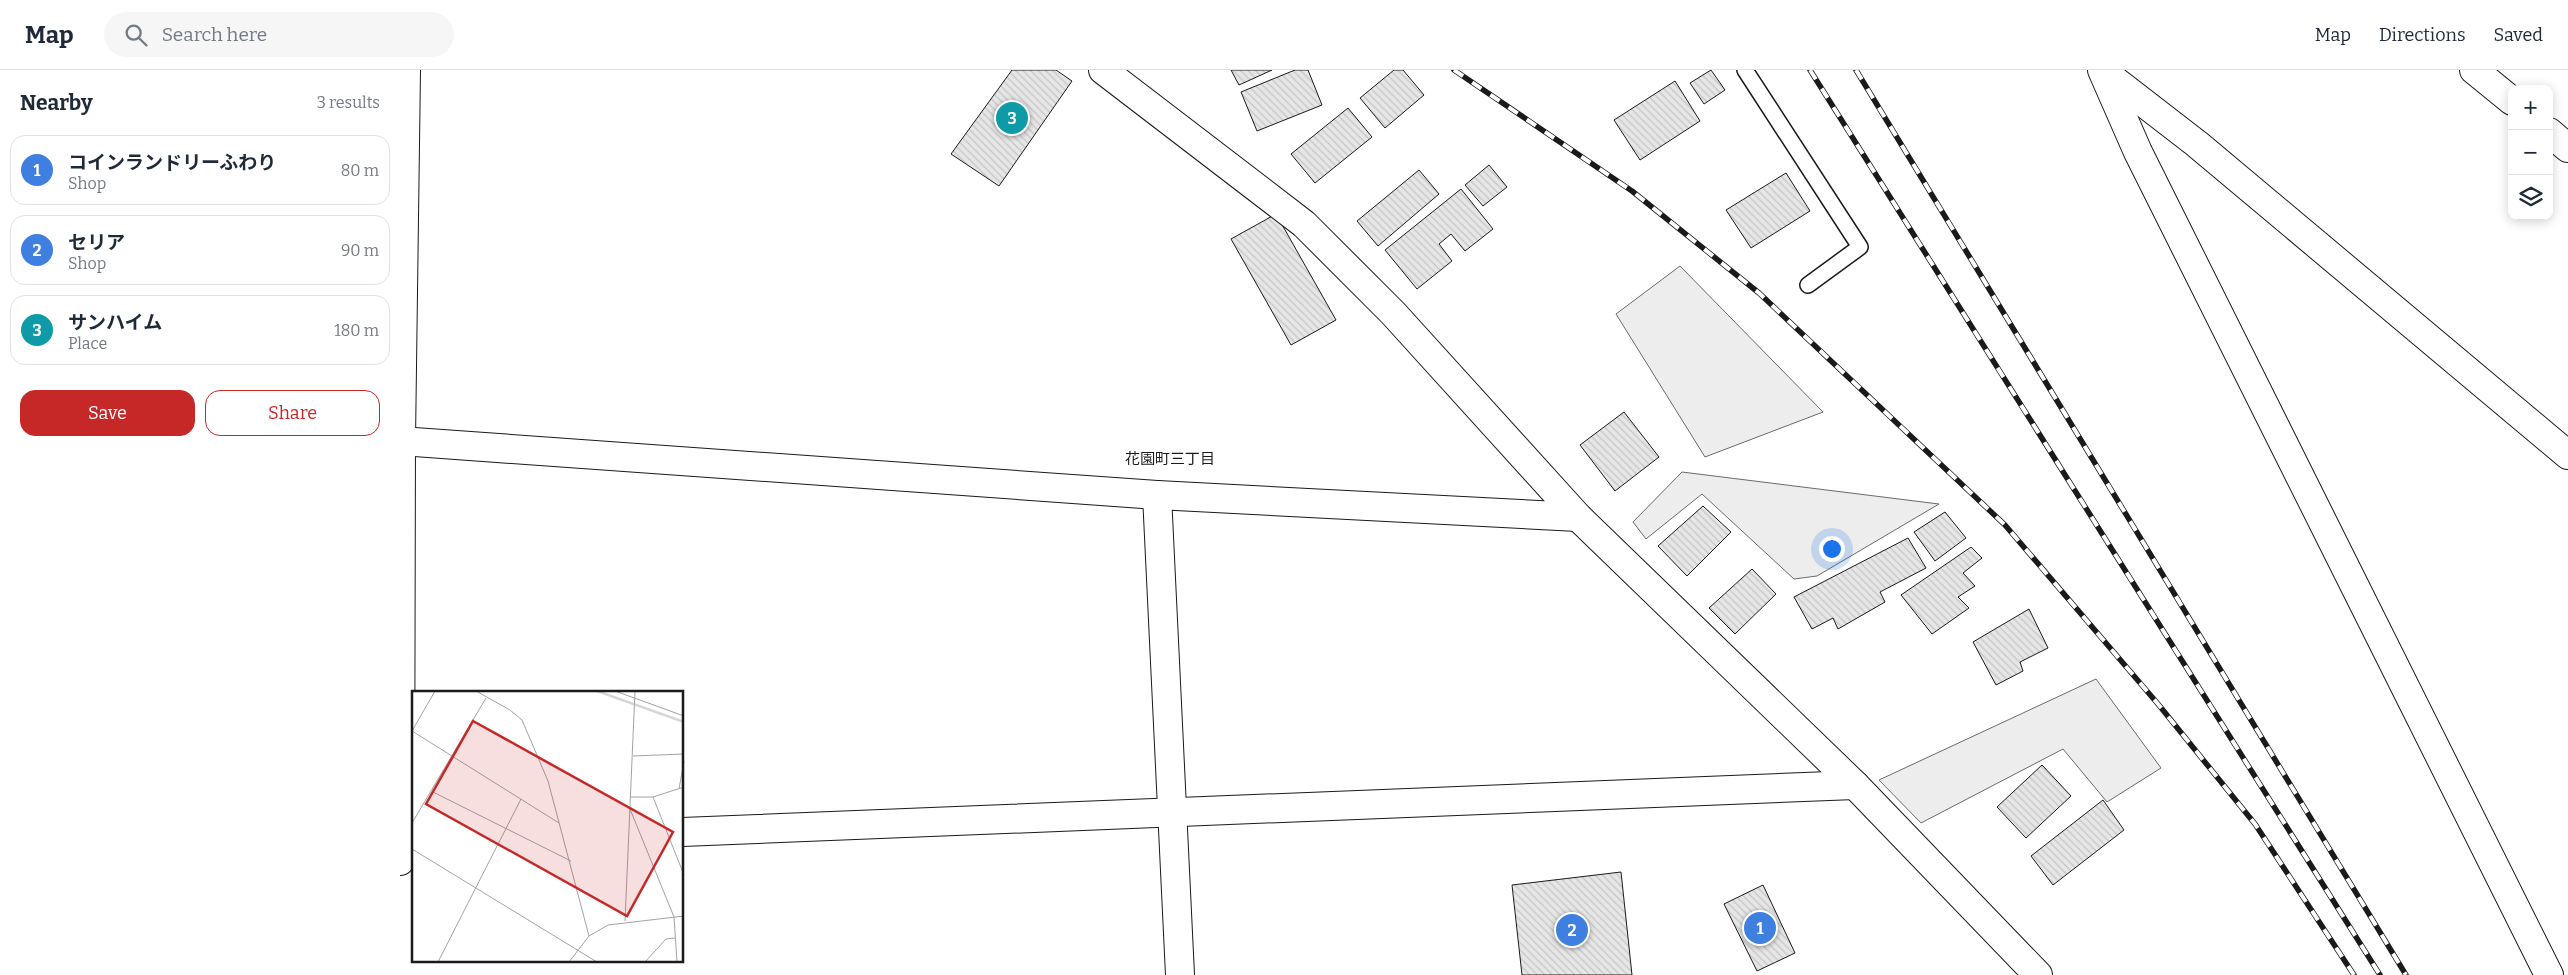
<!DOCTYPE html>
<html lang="en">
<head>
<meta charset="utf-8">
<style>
  body { margin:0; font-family:Bitter,"Noto Sans JP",serif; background:#f6f6f7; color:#1f2937 }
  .controls { position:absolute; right:15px; top:15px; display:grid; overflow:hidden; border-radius:10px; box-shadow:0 2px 12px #0003 }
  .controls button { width:45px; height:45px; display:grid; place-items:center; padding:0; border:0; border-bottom:1px solid #e0e1e3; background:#fff; color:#1f2937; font:25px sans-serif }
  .you { position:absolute; left:1431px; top:478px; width:18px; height:18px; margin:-12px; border:4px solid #fff; border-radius:50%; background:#1a73e8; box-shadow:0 0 0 8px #1a73e833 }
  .badge { display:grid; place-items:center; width:32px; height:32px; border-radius:50%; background:#c62828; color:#fff; font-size:16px; font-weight:700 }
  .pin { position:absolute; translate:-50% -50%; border:2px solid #fff; box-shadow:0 1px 5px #0006 }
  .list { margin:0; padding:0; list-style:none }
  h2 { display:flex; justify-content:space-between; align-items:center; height:65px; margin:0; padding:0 20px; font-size:21px }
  h2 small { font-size:16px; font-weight:400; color:#747a83 }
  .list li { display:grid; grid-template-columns:32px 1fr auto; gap:15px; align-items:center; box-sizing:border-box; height:70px; margin:0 10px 10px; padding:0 10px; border:1px solid #e0e1e3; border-radius:15px }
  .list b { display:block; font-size:19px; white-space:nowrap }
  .list p { margin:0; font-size:16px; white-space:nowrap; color:#747a83 }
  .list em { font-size:16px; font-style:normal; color:#747a83 }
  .actions { display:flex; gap:10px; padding:15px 20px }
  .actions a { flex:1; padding:11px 0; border:1px solid #c62828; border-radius:15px; text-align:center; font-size:18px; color:#c62828 }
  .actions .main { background:#c62828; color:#fff }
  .icon { flex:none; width:28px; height:28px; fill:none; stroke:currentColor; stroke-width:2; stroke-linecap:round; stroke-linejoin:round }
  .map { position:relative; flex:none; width:2168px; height:905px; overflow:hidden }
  header { display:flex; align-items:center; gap:30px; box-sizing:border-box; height:70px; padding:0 25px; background:#fff; border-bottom:1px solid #e0e1e3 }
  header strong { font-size:24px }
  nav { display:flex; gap:28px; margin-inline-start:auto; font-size:18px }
  .search { width:350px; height:45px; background:#f6f6f7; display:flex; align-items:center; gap:12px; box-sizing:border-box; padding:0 18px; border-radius:28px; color:#747a83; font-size:19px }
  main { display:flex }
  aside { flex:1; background:#fff }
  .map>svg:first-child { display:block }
  .built { fill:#ededed; stroke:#6a6a6a }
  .building { fill:url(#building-back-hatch); stroke:#1a1a1a }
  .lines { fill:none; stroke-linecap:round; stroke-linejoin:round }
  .service-casing { stroke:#1a1a1a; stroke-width:18 }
  .minor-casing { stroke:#1a1a1a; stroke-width:30 }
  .service { stroke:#fff; stroke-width:15 }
  .minor { stroke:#fff; stroke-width:28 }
  .rail-casing { stroke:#1a1a1a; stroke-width:5.5 }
  .rail { stroke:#fff; stroke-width:4; stroke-dasharray:11; stroke-linecap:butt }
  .labels { text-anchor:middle; stroke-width:4; stroke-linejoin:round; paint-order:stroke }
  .neighbourhood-label { font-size:15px; fill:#1a1a1a; stroke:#fff }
  .inset-river { fill:none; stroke:#d7d7d7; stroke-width:2.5 }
  .inset-road { fill:none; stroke:#a3a3a3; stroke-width:1 }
  .view { fill:#c62828; fill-opacity:0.15; stroke:#c62828; stroke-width:2.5 }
  .inset-edge { fill:none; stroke:#1a1a1a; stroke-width:2.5 }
</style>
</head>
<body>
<header>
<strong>Map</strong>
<div class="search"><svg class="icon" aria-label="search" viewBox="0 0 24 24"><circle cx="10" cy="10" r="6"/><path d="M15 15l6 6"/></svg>Search here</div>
<nav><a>Map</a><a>Directions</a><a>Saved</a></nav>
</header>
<main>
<aside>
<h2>Nearby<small>3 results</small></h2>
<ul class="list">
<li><span class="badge" style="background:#3f7fe0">1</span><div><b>コインランドリーふわり</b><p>Shop</p></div><em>80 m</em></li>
<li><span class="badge" style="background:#3f7fe0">2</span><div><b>セリア</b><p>Shop</p></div><em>90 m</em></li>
<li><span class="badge" style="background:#0f9aa8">3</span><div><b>サンハイム</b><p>Place</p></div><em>180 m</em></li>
</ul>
<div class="actions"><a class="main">Save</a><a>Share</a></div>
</aside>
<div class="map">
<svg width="2168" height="905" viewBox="0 0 2168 905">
  <defs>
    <pattern id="building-back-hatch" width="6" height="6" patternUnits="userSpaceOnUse" patternTransform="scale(1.25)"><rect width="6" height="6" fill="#e6e6e6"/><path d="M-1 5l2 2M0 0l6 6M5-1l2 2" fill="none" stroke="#c5c5c5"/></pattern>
  </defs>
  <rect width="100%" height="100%" fill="#fff"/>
  <g class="built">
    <path d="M1280,196L1423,342L1305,387L1216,244Z"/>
    <path d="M1282,402L1539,434L1417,506L1394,509L1302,424L1246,469L1233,452Z"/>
    <path d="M1696,609L1761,698L1707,732L1663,679L1521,753L1479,710Z"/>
  </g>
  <g class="building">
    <path d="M612,0H656L672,11L599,116L551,84Z"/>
    <path d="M831,0H872L839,15Z"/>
    <path d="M895,0H908L922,35L857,61L841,22Z"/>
    <path d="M994,0H1003L1024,25L985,58L960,28Z"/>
    <path d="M1311,0L1325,20L1304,34L1290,13Z"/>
    <path d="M1275,11L1300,51L1240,90L1214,50Z"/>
    <path d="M948,38L972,67L915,113L891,84Z"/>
    <path d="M1089,95L1107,117L1083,136L1065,115Z"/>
    <path d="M1019,100L1039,124L978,176L957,151Z"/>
    <path d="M1386,103L1410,141L1351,178L1326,140Z"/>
    <path d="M1061,119L1093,159L1065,181L1051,164L1039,174L1052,191L1017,219L985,180Z"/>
    <path d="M876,144L936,250L891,275L831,169Z"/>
    <path d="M1224,342L1259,387L1215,421L1180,375Z"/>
    <path d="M1303,436L1331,462L1287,506L1258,476Z"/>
    <path d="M1545,442L1566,468L1535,491L1514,462Z"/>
    <path d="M1508,468L1526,498L1480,522L1485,532L1438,559L1433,548L1412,559L1394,527Z"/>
    <path d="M1571,477L1582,488L1563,503L1575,516L1558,527L1569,538L1532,564L1501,525Z"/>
    <path d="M1352,499L1376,524L1335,564L1309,538Z"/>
    <path d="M1629,539L1648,578L1620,592L1623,601L1596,615L1573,572Z"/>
    <path d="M1642,695L1671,726L1626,768L1597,737Z"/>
    <path d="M1703,730L1724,760L1653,815L1631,786Z"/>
    <path d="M1221,802L1232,905H1122L1112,815Z"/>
    <path d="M1363,815L1395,883L1357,901L1324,834Z"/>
  </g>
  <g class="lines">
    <g class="service-casing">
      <path id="service" d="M1345,0L1460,177L1408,215"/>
    </g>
    <g class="minor-casing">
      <g id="minor">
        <path d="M703,0L904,154L993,243L1178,447L1455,715L1638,905"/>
        <path d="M1702,0L1738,82L2149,905"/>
        <path d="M2074,0L2112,31"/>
        <path d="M1705,3L1797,74L2168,385"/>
        <path d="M2149,62L2168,78"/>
        <path d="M0,371L757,425L1178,447"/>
        <path d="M757,425L780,905"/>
        <path d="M282,762L1455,715"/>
        <path d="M0,791L1,371L6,0"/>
      </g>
    </g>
    <use href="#service" class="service"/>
    <use href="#minor" class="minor"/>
    <g class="rail-casing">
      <g id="rail">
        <path d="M1054,0L1232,121L1359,223L1605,455L1758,634L1855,754L1954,905"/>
        <path d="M1410,0L1980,905"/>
        <path d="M1456,0L2006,905"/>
      </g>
    </g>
    <use href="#rail" class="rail"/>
  </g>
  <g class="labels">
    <g class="neighbourhood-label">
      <text x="770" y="394">花園町三丁目</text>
    </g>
  </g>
  <g transform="translate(12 621)">
    <rect width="271" height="271" fill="#fff"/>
    <path class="inset-river" d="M185,0L272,31"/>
    <path class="inset-road" d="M64,0L98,19L110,29L136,90L177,245M203,0L272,25M0,40L147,132M0,40L23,0M221,65L272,63M267,98L272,70M21,101L159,170M219,106H241L272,96M241,106L272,184M218,118L262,226L265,271M0,132L74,7M0,158L185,271M213,230L223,0M26,271L109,108M157,271L177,245L196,234L272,225M233,271L254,248L263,247"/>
    <path class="view" d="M61,30L261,141L215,225L14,113Z"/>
    <rect width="271" height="271" class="inset-edge"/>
  </g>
</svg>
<div class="controls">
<button>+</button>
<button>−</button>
<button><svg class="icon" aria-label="layers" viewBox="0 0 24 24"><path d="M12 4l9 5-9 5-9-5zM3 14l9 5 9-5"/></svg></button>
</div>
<div class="you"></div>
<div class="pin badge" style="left:1360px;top:858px;background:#3f7fe0">1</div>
<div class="pin badge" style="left:1172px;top:860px;background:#3f7fe0">2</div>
<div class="pin badge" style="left:612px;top:48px;background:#0f9aa8">3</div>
</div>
</main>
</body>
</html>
